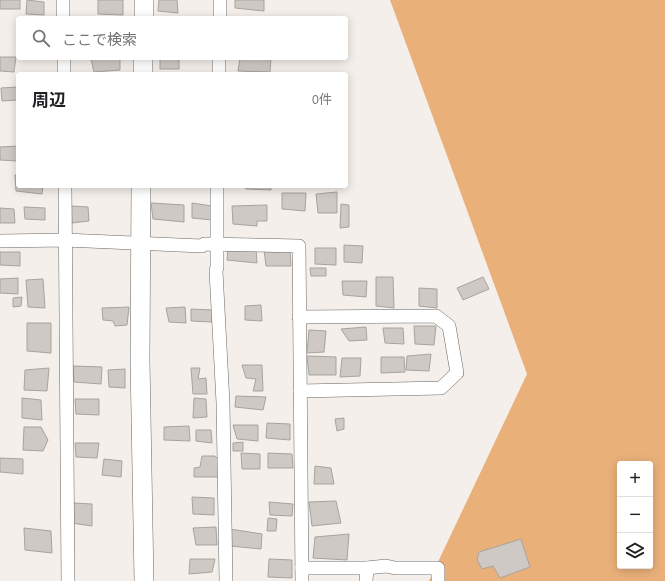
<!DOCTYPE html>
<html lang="ja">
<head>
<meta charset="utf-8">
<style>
  body { margin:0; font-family:Ubuntu,"Noto Sans JP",sans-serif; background:#f6f6f6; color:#202124 }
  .controls { position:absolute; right:12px; bottom:12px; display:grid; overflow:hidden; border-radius:4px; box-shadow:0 2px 10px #0003 }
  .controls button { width:36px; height:36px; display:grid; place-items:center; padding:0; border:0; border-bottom:1px solid #e0e0e0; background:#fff; color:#202124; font:20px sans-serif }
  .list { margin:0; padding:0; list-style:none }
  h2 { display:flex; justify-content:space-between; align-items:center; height:52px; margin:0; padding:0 16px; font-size:17px }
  h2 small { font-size:13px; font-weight:400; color:#757577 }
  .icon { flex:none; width:22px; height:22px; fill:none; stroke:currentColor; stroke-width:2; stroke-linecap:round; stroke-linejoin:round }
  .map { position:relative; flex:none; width:665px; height:581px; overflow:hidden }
  .search { position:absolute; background:#fff; box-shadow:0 2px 10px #0003; left:16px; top:16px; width:332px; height:44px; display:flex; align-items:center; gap:10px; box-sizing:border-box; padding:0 14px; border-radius:4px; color:#757577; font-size:15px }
  .panel { position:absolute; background:#fff; box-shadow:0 2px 10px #0003; left:16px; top:72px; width:332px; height:116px; border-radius:4px }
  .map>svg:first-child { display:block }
  .green { fill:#eab07a; fill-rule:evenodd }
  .building { fill:#cec9c5; stroke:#a7a39f }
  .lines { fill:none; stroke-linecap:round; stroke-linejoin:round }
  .street-casing { stroke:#6b6763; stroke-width:14 }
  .secondary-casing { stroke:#6b6763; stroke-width:20 }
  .street { stroke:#fff; stroke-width:13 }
  .secondary { stroke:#fff; stroke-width:19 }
</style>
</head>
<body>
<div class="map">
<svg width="665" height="581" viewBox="0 0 665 581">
  <rect width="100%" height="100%" fill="#f4efea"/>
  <path class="green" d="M390,0H665V581H429L527,374ZM620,464H650V566H620Z"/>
  <g class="building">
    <rect x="0" y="0" width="20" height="9"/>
    <path d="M27,0L44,2V15L26,14Z"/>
    <path d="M98,0H123V15L98,14Z"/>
    <path d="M159,0H177L178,13L158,11Z"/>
    <path d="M235,0H264V11L235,8Z"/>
    <path d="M0,57H16L14,72L0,71Z"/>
    <path d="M94,58H120V70L94,72L91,59Z"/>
    <rect x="160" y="58" width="19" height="11"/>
    <path d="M240,58H271L270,72L238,71Z"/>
    <path d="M18,87V100L2,101L1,88Z"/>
    <path d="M18,146V161L0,160V147Z"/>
    <path d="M15,175H18V186H43L42,194L16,191Z"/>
    <path d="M245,186H271V190L246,189Z"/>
    <path d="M337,192V213H318L316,194Z"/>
    <path d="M282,193H306L305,211L282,209Z"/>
    <path d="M151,203L184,205V222L153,219Z"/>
    <path d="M192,203L212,206V220L192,218Z"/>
    <path d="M341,204L349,205V227L340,228Z"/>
    <path d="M267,205V221H257V226L233,224L232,206Z"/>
    <path d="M71,206L88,207L89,221L72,223Z"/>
    <path d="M24,207L45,208V220L25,219Z"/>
    <path d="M0,208L14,209L15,223H0Z"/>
    <path d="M344,245L363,246L362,263L344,262Z"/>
    <path d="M228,248H256L257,263L227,260Z"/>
    <path d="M315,248H336V265L315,264Z"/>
    <path d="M264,250H290L291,266H266Z"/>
    <path d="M0,252H20V266L0,265Z"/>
    <path d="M310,268H326V276H311Z"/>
    <path d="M376,277H393L394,308L376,306Z"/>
    <path d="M483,277L489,289L463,300L457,288Z"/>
    <path d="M18,278V294L0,293V279Z"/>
    <path d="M43,279L45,308L28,307L26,280Z"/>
    <path d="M342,281H367L366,297L343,295Z"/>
    <path d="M419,288L437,289V308L419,306Z"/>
    <path d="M22,297L21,306L13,307V298Z"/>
    <path d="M261,305L262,321L245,320V306Z"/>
    <path d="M129,307L127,325L115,326L113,321L103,320L102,308Z"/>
    <path d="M185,307L186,323L169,322L166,308Z"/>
    <path d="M191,309L213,310L212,322L191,321Z"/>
    <path d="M27,323H51V353L27,351Z"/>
    <path d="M414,326H436L434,345L415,344Z"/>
    <path d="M366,327L367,340L349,341L341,329Z"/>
    <path d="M383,328H403L404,344L385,343Z"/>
    <path d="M309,330L326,331L324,352L307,353Z"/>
    <path d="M431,354L429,371L406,370L407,356Z"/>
    <path d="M307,356L336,357V375H309Z"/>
    <path d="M381,357H404L405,372L381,373Z"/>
    <path d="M342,358H361L360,376L340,377Z"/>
    <path d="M242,365H262L263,391H253L256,379L246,378Z"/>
    <path d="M73,366L102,367L101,384L74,382Z"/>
    <path d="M49,368L47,391L24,390L25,370Z"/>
    <path d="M191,368H200L198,379L206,378L207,394H193Z"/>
    <path d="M125,369V388L109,387L108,370Z"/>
    <path d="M236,396L266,397L263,410L235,407Z"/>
    <path d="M22,398L41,400L42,420L22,418Z"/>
    <path d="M194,398L206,399L207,417L193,418Z"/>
    <path d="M75,399H99V415L76,414Z"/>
    <path d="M344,418V429L337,431L335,419Z"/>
    <path d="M267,423L290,424V440L266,438Z"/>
    <path d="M233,425H258V441L237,439Z"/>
    <path d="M189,426L190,441L164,440V427Z"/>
    <path d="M24,427H41L48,440L43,451L23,450Z"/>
    <path d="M196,430H211L212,443L196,441Z"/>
    <path d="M243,442V451H233V443Z"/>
    <path d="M75,443H99L97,458L76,457Z"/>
    <path d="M241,453L260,454V469H242Z"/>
    <path d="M268,453L292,454L293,468H268Z"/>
    <path d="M202,456H215L218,459V477H194V468L200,467Z"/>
    <path d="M0,458L23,459V474L0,472Z"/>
    <path d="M104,459L122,461L121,477L102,475Z"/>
    <path d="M315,466L331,468L334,484H314Z"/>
    <path d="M192,497L214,498V515L193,514Z"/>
    <path d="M336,501L341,523L312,526L309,502Z"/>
    <path d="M269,502L293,504L292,516L270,515Z"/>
    <path d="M73,503L92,504V526L71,523Z"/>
    <path d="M268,518L277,519L276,531H267Z"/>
    <path d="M216,527L217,545H196L193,528Z"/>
    <path d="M24,528L51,531L52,553L25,550Z"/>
    <path d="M230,529L262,534L261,549L230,546Z"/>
    <path d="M349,534L347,560L313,558L315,537Z"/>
    <path d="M521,539L530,567L500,578L493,566L482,569L477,560L479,552Z"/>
    <path d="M190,559H215L212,572L189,574Z"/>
    <path d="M269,559L292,560V578L268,577Z"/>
  </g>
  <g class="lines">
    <g class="street-casing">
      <g id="street">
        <path d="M63,0V18"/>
        <path d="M220,18V0"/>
        <path d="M64,58V74"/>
        <path d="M219,74V58"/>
        <path d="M65,186L68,581"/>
        <path d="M217,186V267L216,271L223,403L226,581"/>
        <path d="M0,241L65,240L202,246L204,244L299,246L302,581"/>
        <path d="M299,317L436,316L449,326L457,373L441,388L300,391"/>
        <path d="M302,568H367L386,566L395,568H438V581"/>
        <path d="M366,581L367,568"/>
      </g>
    </g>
    <g class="secondary-casing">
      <g id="secondary">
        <path d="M144,18V0"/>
        <path d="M143,74V58"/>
        <path d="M141,186L140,360L144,581"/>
      </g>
    </g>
    <use href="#street" class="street"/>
    <use href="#secondary" class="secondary"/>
  </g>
</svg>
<div class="controls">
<button>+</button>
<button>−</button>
<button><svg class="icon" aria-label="layers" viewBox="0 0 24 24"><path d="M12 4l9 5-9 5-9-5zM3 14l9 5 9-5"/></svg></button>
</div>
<div class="search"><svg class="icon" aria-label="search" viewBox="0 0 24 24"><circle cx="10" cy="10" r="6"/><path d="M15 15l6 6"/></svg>ここで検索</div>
<section class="panel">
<h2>周辺<small>0件</small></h2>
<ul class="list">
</ul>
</section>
</div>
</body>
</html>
